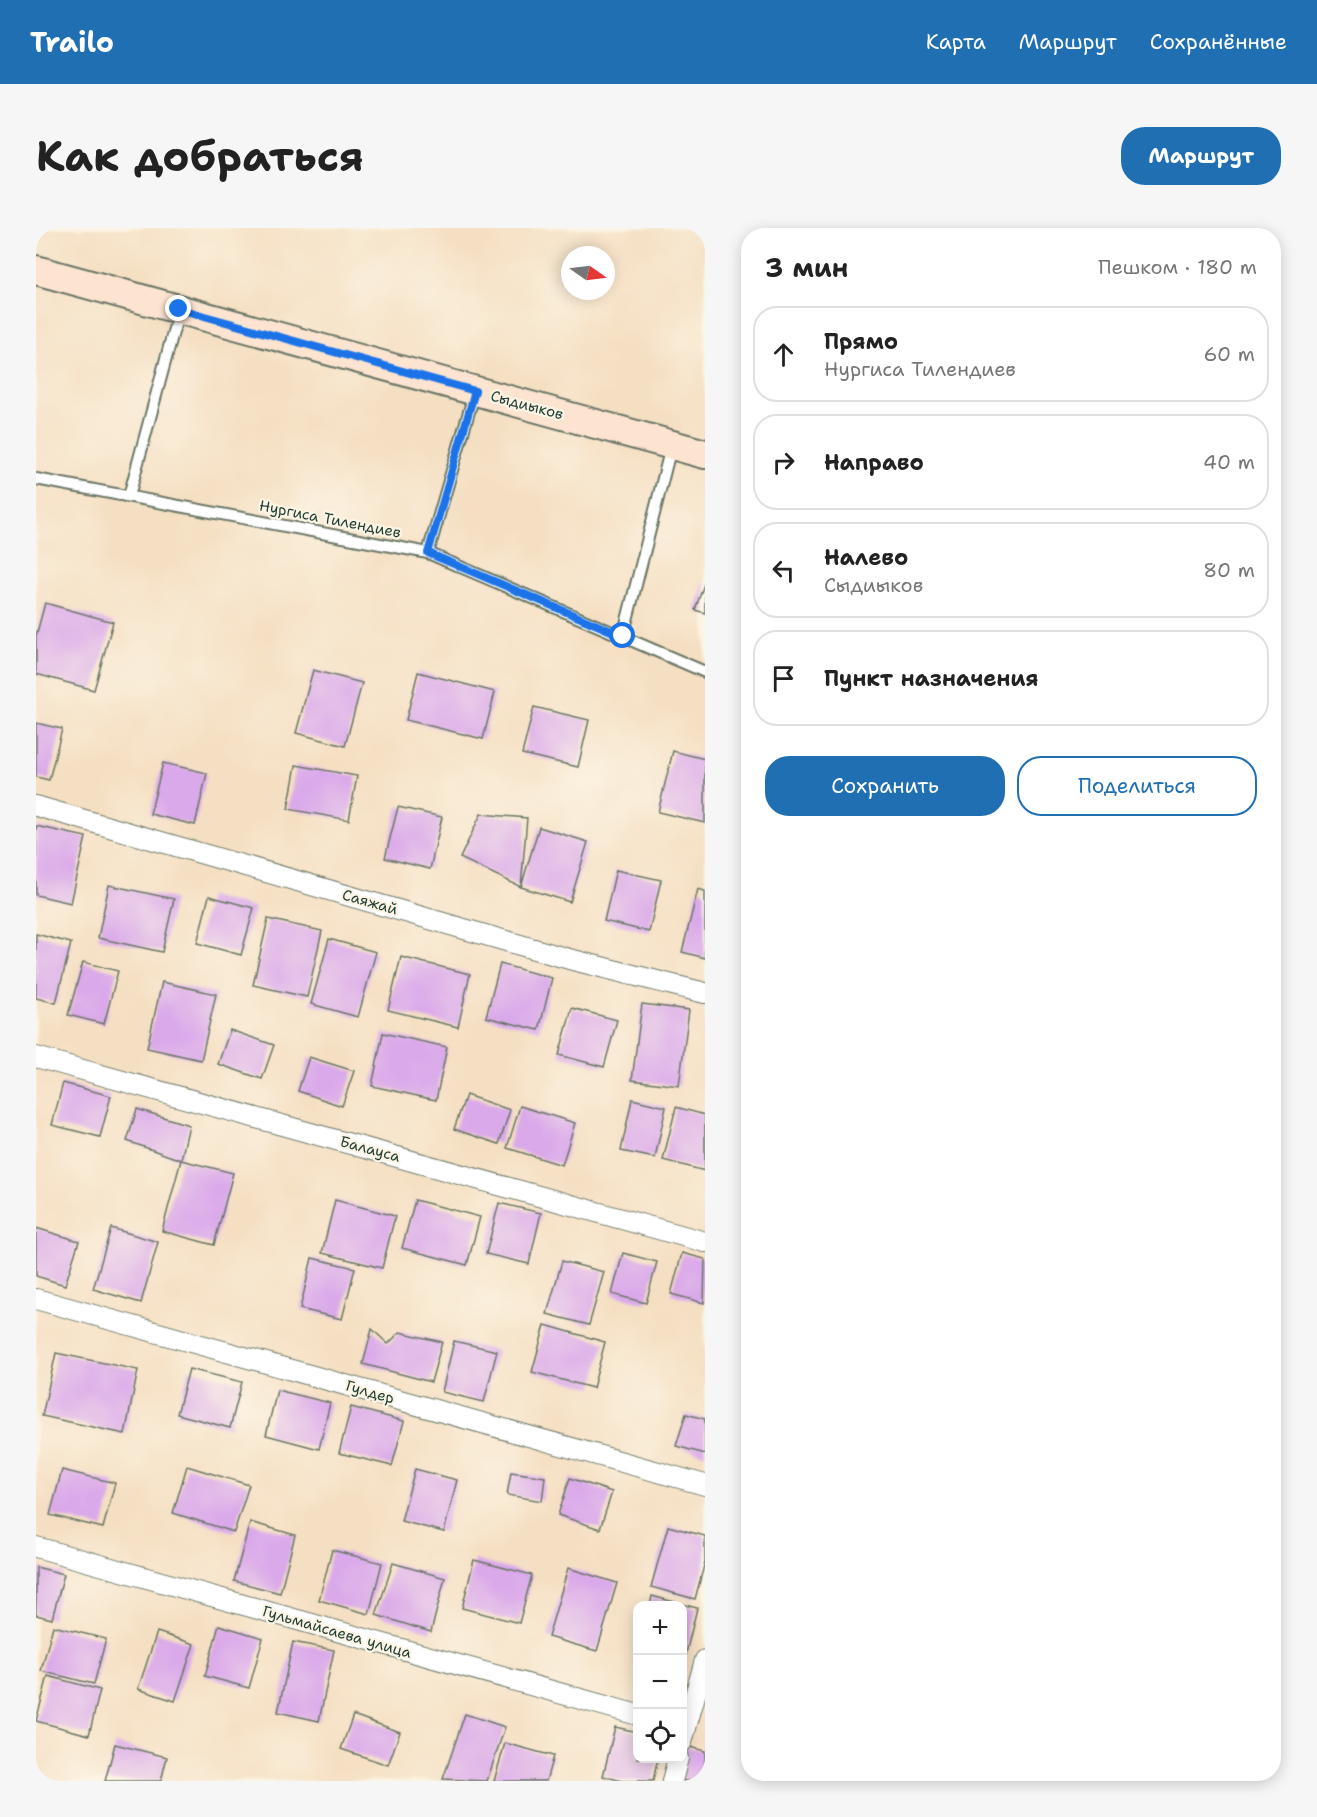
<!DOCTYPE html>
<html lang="ru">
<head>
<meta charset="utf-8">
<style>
  body { margin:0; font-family:"Shantell Sans",sans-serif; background:#f6f6f6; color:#222 }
  .controls { position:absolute; right:18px; bottom:18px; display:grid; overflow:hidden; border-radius:12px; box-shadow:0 3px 15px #0003 }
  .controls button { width:54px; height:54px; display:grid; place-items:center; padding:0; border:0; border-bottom:2px solid #e0e0e0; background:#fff; color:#222; font:30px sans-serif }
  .compass { position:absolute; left:525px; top:18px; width:54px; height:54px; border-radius:50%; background:#fff; box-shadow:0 3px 15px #0003; rotate:104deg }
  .stop { position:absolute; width:18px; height:18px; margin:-14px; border:4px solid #1a73e8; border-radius:50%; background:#fff }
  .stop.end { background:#1a73e8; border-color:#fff; box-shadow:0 2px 6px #0008 }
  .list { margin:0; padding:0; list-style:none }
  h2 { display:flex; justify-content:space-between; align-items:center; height:78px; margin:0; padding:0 24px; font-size:26px }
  h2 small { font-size:20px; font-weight:400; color:#767676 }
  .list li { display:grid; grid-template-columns:39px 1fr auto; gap:18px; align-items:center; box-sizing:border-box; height:96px; margin:0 12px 12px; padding:0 12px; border:2px solid #e0e0e0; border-radius:24px }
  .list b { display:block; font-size:22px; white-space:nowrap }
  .list p { margin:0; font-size:20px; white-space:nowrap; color:#767676 }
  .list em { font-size:20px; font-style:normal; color:#767676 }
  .actions { display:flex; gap:12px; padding:18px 24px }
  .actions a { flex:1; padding:14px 0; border:2px solid #1f6fb2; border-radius:24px; text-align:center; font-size:21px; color:#1f6fb2 }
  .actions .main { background:#1f6fb2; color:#fff }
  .icon { flex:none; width:33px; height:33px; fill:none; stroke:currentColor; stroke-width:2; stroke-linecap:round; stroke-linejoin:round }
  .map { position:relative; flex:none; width:669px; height:1553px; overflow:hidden; border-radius:24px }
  header { display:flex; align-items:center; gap:36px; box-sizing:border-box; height:84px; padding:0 30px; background:#1f6fb2; color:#fff }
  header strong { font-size:28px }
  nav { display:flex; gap:33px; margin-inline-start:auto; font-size:21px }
  .intro { display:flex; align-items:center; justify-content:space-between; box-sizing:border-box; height:144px; padding:0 36px }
  h1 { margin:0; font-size:42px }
  .button { padding:15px 27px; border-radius:24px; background:#1f6fb2; color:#fff; font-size:21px; font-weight:700 }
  main { display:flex; gap:36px; padding:0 36px }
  aside { flex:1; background:#fff; border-radius:24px; box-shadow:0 3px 15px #0003 }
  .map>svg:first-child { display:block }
  .building { fill:#daa9ea }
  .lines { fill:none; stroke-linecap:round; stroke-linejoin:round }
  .lane-casing { stroke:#6a7666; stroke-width:14 }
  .street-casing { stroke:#6a7666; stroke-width:22 }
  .secondary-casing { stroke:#6a7666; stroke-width:32 }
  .lane { stroke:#fff; stroke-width:10 }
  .street { stroke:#fff; stroke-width:20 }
  .secondary { stroke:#fde4d0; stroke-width:28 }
  .route { stroke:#1a73e8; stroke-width:8 }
  .labels { text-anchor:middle; stroke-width:4.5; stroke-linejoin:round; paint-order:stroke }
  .street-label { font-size:15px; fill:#1f3d34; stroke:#fcf5e5 }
</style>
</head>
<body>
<header>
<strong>Trailo</strong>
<nav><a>Карта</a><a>Маршрут</a><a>Сохранённые</a></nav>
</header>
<div class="intro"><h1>Как добраться</h1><a class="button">Маршрут</a></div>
<main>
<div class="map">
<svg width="669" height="1553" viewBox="0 0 669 1553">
  <rect width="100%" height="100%" fill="#fcf5e5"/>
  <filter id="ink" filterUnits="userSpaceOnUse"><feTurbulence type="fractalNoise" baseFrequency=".0167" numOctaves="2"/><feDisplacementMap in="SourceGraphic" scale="12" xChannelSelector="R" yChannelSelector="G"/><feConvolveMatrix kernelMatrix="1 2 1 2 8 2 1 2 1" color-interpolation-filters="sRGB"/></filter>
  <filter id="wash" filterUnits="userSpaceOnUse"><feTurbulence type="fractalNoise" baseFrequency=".008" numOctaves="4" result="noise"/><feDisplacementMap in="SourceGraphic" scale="24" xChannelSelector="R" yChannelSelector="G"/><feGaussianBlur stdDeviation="1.35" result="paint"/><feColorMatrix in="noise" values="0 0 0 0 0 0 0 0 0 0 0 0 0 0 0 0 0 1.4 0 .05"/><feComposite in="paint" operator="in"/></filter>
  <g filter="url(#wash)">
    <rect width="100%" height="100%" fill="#f5dfc2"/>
    <g id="blocks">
      <g class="building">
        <path d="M669,353V385L659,382Z"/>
        <path d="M9,375L77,394L58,462L0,446V408Z"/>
        <path d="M277,442L326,455L309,518L260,505Z"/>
        <path d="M382,444L459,464L447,511L370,492Z"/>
        <path d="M498,479L553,492L542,539L486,526Z"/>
        <path d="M0,495L26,501L13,552L0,549Z"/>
        <path d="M637,523L669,531V595L622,584Z"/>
        <path d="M127,535L171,545L159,597L114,586Z"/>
        <path d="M260,537L321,548L313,592L252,581Z"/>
        <path d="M362,579L406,589L394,641L349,630Z"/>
        <path d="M445,586L491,590L485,659L503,599L552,614L534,674L485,659L424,630Z"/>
        <path d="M0,598L50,609L35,675L0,667Z"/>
        <path d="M580,642L625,652L613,704L568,693Z"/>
        <path d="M73,657L138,671L126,724L62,710Z"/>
        <path d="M662,661L669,663V730L646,724Z"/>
        <path d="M173,668L218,680L205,727L161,715Z"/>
        <path d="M232,691L286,703L271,769L217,757Z"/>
        <path d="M0,706L35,715L20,775L0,770Z"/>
        <path d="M293,711L340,724L322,789L275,776Z"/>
        <path d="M365,729L434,746L422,799L352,782Z"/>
        <path d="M47,734L82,743L68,796L32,787Z"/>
        <path d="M464,736L516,750L503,802L450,789Z"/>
        <path d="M126,754L180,766L165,832L111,820Z"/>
        <path d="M606,776L653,782L643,858L596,852Z"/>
        <path d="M536,780L581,792L568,839L523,827Z"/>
        <path d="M194,802L238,817L226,851L182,836Z"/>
        <path d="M347,805L411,819L400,872L336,858Z"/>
        <path d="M273,829L318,843L306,878L262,863Z"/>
        <path d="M27,855L75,868L64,909L16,897Z"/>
        <path d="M430,867L474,882L463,916L418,901Z"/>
        <path d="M596,871L630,879L619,930L585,923Z"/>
        <path d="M484,878L539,895L526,937L471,920Z"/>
        <path d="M640,879L669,887V943L627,932Z"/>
        <path d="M101,881L153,897L145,932L91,913Z"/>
        <path d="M145,932L197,945L178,1017L126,1003Z"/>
        <path d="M299,972L359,988L346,1040L286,1025Z"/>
        <path d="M379,972L444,989L431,1037L366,1020Z"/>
        <path d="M463,975L505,985L493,1036L450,1026Z"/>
        <path d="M0,1000L43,1013L29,1057L0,1048Z"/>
        <path d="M75,1000L122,1014L105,1075L57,1061Z"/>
        <path d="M587,1025L621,1034L610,1075L576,1066Z"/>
        <path d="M646,1025L669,1031L668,1075L635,1066Z"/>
        <path d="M276,1030L319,1040L306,1091L264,1081Z"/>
        <path d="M526,1033L568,1044L553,1097L511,1086Z"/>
        <path d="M509,1097L569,1114L557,1160L496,1144Z"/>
        <path d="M336,1101L352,1116L364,1104L406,1114L395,1154L327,1136Z"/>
        <path d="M418,1113L461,1123L448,1174L406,1164Z"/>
        <path d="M20,1125L102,1142L89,1206L6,1188Z"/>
        <path d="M153,1141L206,1154L194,1200L141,1186Z"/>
        <path d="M241,1162L294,1175L283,1221L230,1207Z"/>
        <path d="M315,1179L368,1193L356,1238L303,1225Z"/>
        <path d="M650,1186L669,1191V1226L640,1218Z"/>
        <path d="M151,1238L213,1257L198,1304L137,1285Z"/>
        <path d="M379,1241L421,1252L408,1304L365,1293Z"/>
        <path d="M26,1242L79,1255L67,1300L14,1287Z"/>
        <path d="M475,1244L509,1249L506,1273L471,1267Z"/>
        <path d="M534,1250L576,1264L564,1301L522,1287Z"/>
        <path d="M214,1294L259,1307L244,1365L198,1353Z"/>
        <path d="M632,1298L669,1308V1334L659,1371L615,1359Z"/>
        <path d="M296,1322L346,1335L333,1386L283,1372Z"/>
        <path d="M438,1332L496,1347L483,1395L426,1380Z"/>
        <path d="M357,1335L409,1350L395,1404L340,1387Z"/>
        <path d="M0,1339L28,1346L16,1391L0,1387Z"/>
        <path d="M532,1340L581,1355L561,1423L512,1409Z"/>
        <path d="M616,1368L661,1380L647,1438L646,1378H614Z"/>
        <path d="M183,1397L227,1410L213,1460L169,1448Z"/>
        <path d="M17,1398L70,1411L58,1456L5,1443Z"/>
        <path d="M121,1404L158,1416L139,1473L102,1461Z"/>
        <path d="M257,1414L298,1422L283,1493L242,1484Z"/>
        <path d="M12,1448L64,1462L53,1507L0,1493Z"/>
        <path d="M429,1486L469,1499L451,1553L407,1551Z"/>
        <path d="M317,1487L364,1504L352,1537L305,1521Z"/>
        <path d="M579,1499L602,1504V1530H622L617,1553H586L567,1548Z"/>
        <path d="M469,1515L517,1528L510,1553H458Z"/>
        <path d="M79,1516L131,1529L125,1553H69Z"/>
        <path d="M650,1518L669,1523V1553H641Z"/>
      </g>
    </g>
  </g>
  <g filter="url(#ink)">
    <use href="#blocks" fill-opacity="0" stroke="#6a7666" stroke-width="1.5"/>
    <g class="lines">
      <g class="lane-casing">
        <g id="lane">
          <path d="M0,251L392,325L669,444"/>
          <path d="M93,268L143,82"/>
          <path d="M392,325L439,163"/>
          <path d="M587,408L635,219"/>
        </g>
      </g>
      <g class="street-casing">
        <g id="street">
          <path d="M0,578L533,731L669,765"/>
          <path d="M0,829L669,1014"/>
          <path d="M0,1071L669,1257"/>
          <path d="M0,1319L602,1487"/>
          <path d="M646,1514L669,1432"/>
          <path d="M636,1553L642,1530"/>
        </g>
      </g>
      <g class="secondary-casing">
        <path id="secondary" d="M0,42L669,226"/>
      </g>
      <use href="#lane" class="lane"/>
      <use href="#street" class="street"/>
      <use href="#secondary" class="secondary"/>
    </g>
  </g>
  <g class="lines" filter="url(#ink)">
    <path class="route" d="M143,81L439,163L392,325L587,408"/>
  </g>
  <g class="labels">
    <g class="street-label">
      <text transform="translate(491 177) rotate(15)" y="5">Сыдиыков</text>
      <text transform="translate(294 291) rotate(11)" y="5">Нургиса Тилендиев</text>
      <text transform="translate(334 674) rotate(16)" y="5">Саяжай</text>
      <text transform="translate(334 921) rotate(15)" y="5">Балауса</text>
      <text transform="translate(334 1164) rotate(16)" y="5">Гулдер</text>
      <text transform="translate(301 1404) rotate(16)" y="5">Гульмайсаева улица</text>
    </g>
  </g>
</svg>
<div class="controls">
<button>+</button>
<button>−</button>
<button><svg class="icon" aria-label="locate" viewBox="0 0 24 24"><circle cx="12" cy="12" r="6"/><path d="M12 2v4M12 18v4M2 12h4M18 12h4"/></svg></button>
</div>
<svg class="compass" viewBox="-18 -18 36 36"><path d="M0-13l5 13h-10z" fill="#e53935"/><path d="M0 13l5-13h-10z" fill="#767676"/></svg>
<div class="stop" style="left:587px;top:408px"></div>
<div class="stop end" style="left:143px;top:81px"></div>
</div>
<aside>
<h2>3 мин<small>Пешком · 180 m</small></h2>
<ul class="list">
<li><svg class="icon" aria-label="ahead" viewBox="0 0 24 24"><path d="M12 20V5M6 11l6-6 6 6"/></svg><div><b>Прямо</b><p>Нургиса Тилендиев</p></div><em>60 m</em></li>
<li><svg class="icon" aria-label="right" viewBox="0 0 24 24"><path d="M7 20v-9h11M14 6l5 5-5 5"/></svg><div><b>Направо</b></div><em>40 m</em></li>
<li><svg class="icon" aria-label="left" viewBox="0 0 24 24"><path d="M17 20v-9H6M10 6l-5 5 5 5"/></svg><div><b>Налево</b><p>Сыдиыков</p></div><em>80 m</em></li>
<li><svg class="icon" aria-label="arrive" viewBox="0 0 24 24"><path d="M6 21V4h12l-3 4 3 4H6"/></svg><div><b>Пункт назначения</b></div></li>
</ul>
<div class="actions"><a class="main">Сохранить</a><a>Поделиться</a></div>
</aside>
</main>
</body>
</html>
